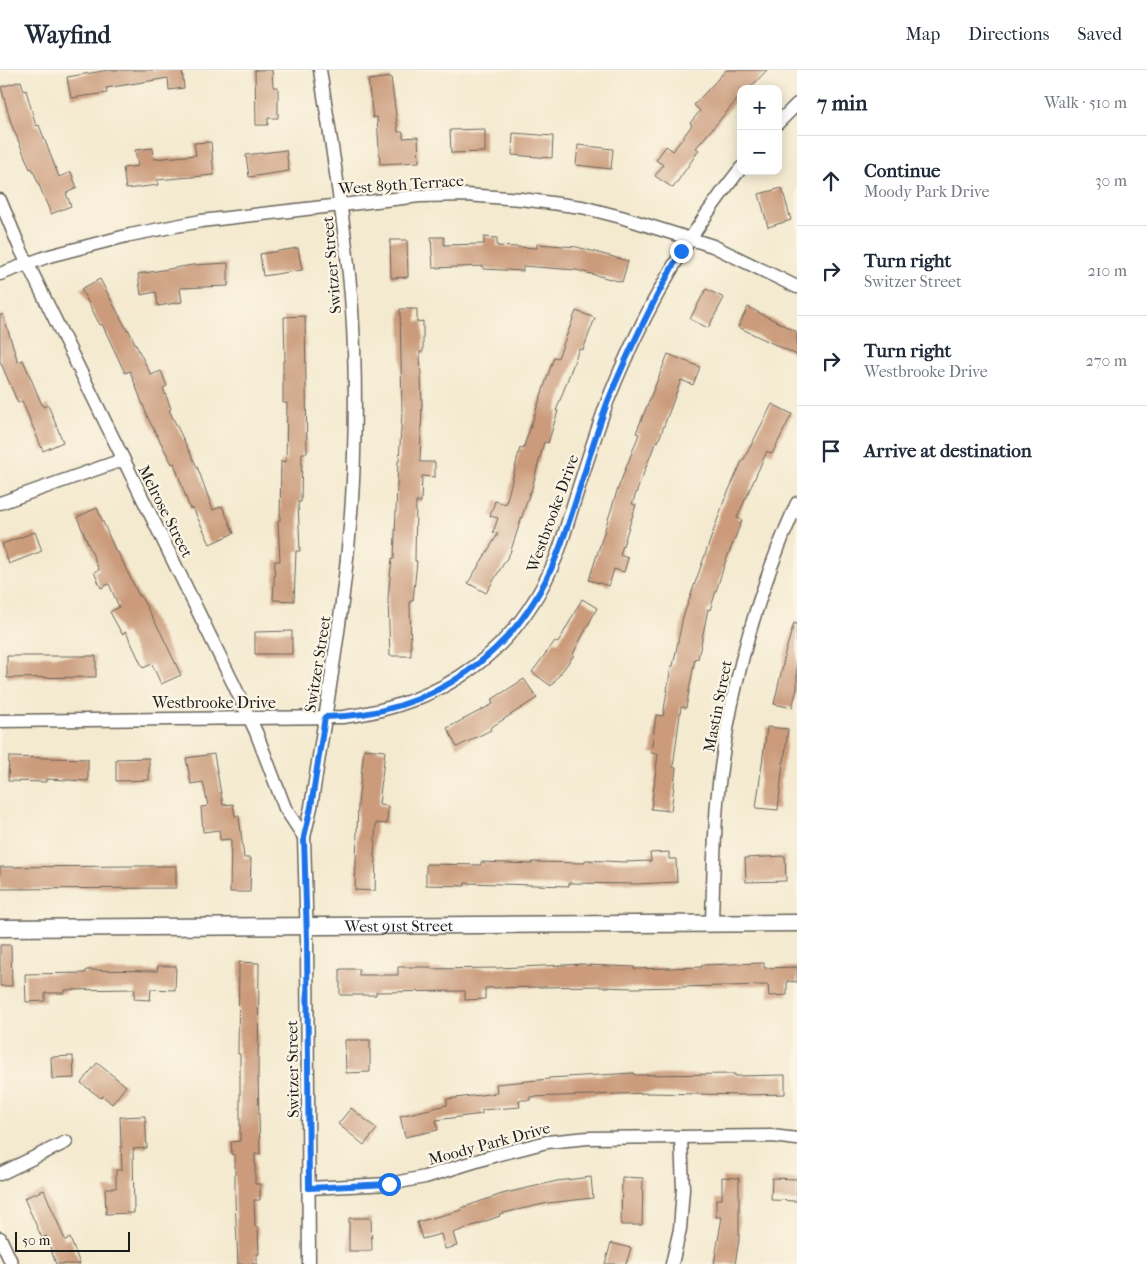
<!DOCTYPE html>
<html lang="en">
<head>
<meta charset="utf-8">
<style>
  body { margin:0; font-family:"IM FELL French Canon",serif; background:#f6f6f7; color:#1f2937 }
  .controls { position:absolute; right:15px; top:15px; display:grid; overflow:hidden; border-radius:10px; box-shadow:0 2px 12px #0003 }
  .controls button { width:45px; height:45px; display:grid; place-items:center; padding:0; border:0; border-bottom:1px solid #e0e1e3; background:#fff; color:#1f2937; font:25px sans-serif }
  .scale { position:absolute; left:15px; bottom:12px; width:115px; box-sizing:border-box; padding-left:5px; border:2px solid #1c1c1c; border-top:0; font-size:14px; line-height:18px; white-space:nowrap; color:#1c1c1c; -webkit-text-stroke:4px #fcf5e5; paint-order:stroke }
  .stop { position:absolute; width:15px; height:15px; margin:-11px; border:4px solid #1a73e8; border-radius:50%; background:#fff }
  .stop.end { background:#1a73e8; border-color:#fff; box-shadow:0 1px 5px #0008 }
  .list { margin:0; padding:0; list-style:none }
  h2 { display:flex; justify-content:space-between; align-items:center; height:65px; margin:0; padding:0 20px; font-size:21px }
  h2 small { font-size:16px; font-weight:400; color:#747a83 }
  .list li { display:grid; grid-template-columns:32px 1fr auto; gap:15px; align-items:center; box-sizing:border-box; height:90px; padding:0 20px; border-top:1px solid #e0e1e3 }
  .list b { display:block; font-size:19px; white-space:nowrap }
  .list p { margin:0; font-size:16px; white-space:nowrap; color:#747a83 }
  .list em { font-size:16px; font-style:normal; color:#747a83 }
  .icon { flex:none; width:28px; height:28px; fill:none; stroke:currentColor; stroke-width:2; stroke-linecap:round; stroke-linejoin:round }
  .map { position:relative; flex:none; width:797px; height:1194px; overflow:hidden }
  header { display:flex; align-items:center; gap:30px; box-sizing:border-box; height:70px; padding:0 25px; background:#fff; border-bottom:1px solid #e0e1e3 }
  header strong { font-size:24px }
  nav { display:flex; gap:28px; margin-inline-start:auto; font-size:18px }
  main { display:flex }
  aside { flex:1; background:#fff }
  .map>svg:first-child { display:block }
  .building { fill:#cb9b7b }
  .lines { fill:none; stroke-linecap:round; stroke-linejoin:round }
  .minor-casing { stroke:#68645b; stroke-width:15 }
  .tertiary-casing { stroke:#68645b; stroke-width:19 }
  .minor { stroke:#fff; stroke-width:12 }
  .tertiary { stroke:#fff; stroke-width:16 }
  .route { stroke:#1a73e8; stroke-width:6 }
  .labels { text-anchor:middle; stroke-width:4.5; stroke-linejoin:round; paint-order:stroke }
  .street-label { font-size:16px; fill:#1c1c1c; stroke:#fcf5e5 }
</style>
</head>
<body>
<header>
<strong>Wayfind</strong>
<nav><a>Map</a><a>Directions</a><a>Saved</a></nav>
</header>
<main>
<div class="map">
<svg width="797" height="1194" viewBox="0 0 797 1194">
  <rect width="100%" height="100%" fill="#fcf5e5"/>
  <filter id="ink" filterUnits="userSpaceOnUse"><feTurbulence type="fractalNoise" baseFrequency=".02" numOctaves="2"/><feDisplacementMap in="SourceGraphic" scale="10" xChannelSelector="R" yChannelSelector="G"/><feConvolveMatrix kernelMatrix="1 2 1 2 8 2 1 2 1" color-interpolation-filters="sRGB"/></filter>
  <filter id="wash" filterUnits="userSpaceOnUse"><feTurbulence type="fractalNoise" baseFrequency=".0096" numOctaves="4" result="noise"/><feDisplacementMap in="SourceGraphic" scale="20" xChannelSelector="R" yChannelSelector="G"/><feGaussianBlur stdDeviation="1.12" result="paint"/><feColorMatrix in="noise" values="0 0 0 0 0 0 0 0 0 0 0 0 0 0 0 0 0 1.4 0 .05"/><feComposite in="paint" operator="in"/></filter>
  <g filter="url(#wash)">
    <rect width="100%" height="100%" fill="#f4ead0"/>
    <g id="blocks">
      <g class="building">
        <path d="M109,0H182L184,18L169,20L168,8L106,18L107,23L71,28L67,7Z"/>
        <path d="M255,0H272L273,17H278V48H268V55H256Z"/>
        <path d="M726,0H767L749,19H741V25L696,78L699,80L673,118L655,106L663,95L656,90L666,76L673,81L692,55L690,53L700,41L694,35Z"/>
        <path d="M391,7L398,62H403V68L418,67L419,92L380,94L377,47L373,48L368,10Z"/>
        <path d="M21,11L24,21L26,20L36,56L39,55L59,107L71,102L77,118L66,123L71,136L51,144L32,98L30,99L11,53L1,17Z"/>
        <path d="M485,59V82L451,83L450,60Z"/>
        <path d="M513,63L553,66L552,88L512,85Z"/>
        <path d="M211,72L214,105L157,110L158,115L126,119L123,98L138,96L135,80L153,78L154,89L196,85L194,73Z"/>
        <path d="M578,75L613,79L611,99L576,95Z"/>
        <path d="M286,80L289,101L249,107L246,85Z"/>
        <path d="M782,118L791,150L768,157L759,124Z"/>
        <path d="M431,167H444V175L484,174V167L497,168V176L537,178V174L577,177L628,191L622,212L576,200L523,196V201L483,199V196L433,198Z"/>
        <path d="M390,170H407L408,207L391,208Z"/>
        <path d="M298,178L302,200L263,206L260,184Z"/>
        <path d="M228,193V216L180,218L182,232L158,236L156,222L141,225L138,204L193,195Z"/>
        <path d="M100,209L127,260L128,259L151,305L161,301L167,316L163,318L171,339L169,340L198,399L213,440L222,436L234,463L210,474L193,438L190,439L174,393L172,394L148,348L130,301L125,303L102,254L100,255L81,219Z"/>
        <path d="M706,219L724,228L708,258L690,249Z"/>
        <path d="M748,237L797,262V285L738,257Z"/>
        <path d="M400,239H417V252L423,251V282H420L422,333L420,392H435V407L422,406L421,432H416L415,491H417L413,531H410L411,586H390L388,528L392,488L394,489L398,391H399L402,342Z"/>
        <path d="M576,241L595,248L583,280L579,279L556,341H558L548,373L544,372L531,422H530L510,483L486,523L468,513L498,464L493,462L498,448L490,446L495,431L506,434L520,378L523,379L554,287L558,288Z"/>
        <path d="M0,245H3L18,292L23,290L43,337L48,335L63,372L43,381L22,331L18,333L0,291Z"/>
        <path d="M305,246L307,383H302L301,432H298L300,481H296L294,531L273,530L275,491H280L278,451L280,450L281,391L286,392L287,333H283V291H285L284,247Z"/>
        <path d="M668,284L700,297L693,315L681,310L658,372L656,371L632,434L636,435L620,485L628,488L624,502L614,499L609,516L589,510L617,421L639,364L636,363Z"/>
        <path d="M772,334L792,344L772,384L767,381L737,448L742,450L725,493L710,540L708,539L698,589L695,588L686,638L681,637L673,697L676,698L671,741L651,739L658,684L651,683L656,645L663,646L671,596H673L683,547L724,431L743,389H744Z"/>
        <path d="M97,438L116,482H118L139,526L140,525L160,561L181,605L161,614L152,594L143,598L126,562L122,564L110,542L119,537L109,514L101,518L94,502L99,500L77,447Z"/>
        <path d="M35,462L42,481L9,494L2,474Z"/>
        <path d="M582,529L597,538L573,584L574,585L551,616L532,602L555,571L558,573Z"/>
        <path d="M794,553L797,554V619L792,638L774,634L784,590H783Z"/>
        <path d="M292,561V584H255V562Z"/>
        <path d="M7,586H96V607L7,608Z"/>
        <path d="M524,609L537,628L490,658L491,660L457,677L447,658L493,634L491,630Z"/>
        <path d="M767,657L788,659L784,692H783L778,740L756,738Z"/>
        <path d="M364,679L385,681L379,735L388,736L387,754L376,753L374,787H376L375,821L355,820L358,734Z"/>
        <path d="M214,684L223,735L233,734L235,746H239L244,788H251L250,822H230L231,769L220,770L219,760L203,762L201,737L208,736L203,712L191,714L186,688Z"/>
        <path d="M9,687L88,689V711L46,709V712L8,711Z"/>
        <path d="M149,688V710L116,711V689Z"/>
        <path d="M669,782V789H676L677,812L636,814L569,813V816L465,813V816L426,815V794L481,795V792L532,794V792L585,793V790L624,792L651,791L650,783Z"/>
        <path d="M785,786L786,811L746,812L745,788Z"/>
        <path d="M136,796H176V818L0,819V797Z"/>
        <path d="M0,875H11L12,916H0Z"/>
        <path d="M239,892L259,893L258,1006L260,1084H255V1114H260V1130H254L255,1157H258L259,1184H257V1194H238L235,1130V1085H232L231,1072L240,1071V984H238Z"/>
        <path d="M764,893V898L797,897V912L787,911V925L769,926L768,915L634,918L600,917V916L485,918V929L465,930V921L376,922V925H340V899H359V905H398V897H431V899L498,898L585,894V895L634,897V899L702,897V895Z"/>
        <path d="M158,896H176L175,920L151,919L150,930L134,929L135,919L65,920V923H45V931L26,932L25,904L86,903V900L157,901Z"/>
        <path d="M345,970H370V1002L346,1003Z"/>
        <path d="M73,986L74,1008L52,1009L51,987Z"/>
        <path d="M97,993L126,1016L112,1034L103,1026L101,1028L81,1013Z"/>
        <path d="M634,1003V1005L735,1004V1006L785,1005V1024L743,1025L651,1023L530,1027V1030H519L520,1037L482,1040V1044L436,1050L438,1060L405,1067L400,1046L447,1035V1029L497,1023L496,1014L549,1009V1008Z"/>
        <path d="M351,1038L377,1059L364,1075L338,1054Z"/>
        <path d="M145,1046L147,1078L133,1079L134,1143L106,1144L105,1118H116V1100H122L120,1047Z"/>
        <path d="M591,1107L593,1128L548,1133L499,1144L500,1146L453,1163L457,1176L445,1179L441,1164L422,1169L417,1152L462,1140L461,1138L502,1124L557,1111Z"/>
        <path d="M622,1107L643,1108L642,1155H621Z"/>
        <path d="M722,1107L739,1108V1170L735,1194H714L722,1147H716V1129H722Z"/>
        <path d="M772,1108L797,1109V1131L771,1130Z"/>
        <path d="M44,1120L65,1170L70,1168L80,1194H56L46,1166L42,1168L24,1128Z"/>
        <path d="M349,1148H371L372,1181H349Z"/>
        <path d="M611,1173L631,1178L626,1194H605Z"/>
      </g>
    </g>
  </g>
  <g filter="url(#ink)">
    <use href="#blocks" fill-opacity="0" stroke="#68645b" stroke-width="1"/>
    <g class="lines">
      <g class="minor-casing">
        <g id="minor">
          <path d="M778,53L797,34"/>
          <path d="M0,130L20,178L234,615L256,662L285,738L304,767"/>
          <path d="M0,204L49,186L130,165L201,151L420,126L466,125L521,129L582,137L621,147L713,176L797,217"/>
          <path d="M0,433L122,390"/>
          <path d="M0,651L343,647C444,634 519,581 557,485C562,472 566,458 570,445C582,407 594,368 608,330C641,247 685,168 741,98"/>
          <path d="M712,853C713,813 714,772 717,732C727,629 755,527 797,433"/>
          <path d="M0,1104L66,1072"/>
          <path d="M309,1118L389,1114L425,1107L496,1085L547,1072L588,1068L772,1066L797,1069"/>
          <path d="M0,1168L12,1194"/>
          <path d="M309,1194L307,871L304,767L311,737C329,620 351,503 354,384C356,321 355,257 348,195C341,129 330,65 320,0"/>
          <path d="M672,1194L680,1159L683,1119L681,1067"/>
        </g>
      </g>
      <g class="tertiary-casing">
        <g id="tertiary">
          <path id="s1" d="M0,858L797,853"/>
        </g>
      </g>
      <use href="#minor" class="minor"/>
      <use href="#tertiary" class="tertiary"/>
    </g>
  </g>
  <g class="lines" filter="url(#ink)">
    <path class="route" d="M389,1114L309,1118L307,870L304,767L311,737L325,647C431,646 519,583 557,485C577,435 589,381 608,331C629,279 654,230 681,181"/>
  </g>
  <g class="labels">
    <g class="street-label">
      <text transform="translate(401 114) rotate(-4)" y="6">West 89th Terrace</text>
      <text transform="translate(331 195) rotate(-95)" y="6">Switzer Street</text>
      <text transform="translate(166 441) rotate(63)" y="6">Melrose Street</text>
      <text transform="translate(552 443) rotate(-70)" y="6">Westbrooke Drive</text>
      <text transform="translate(317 594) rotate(-81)" y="6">Switzer Street</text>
      <text x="214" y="638">Westbrooke Drive</text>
      <text transform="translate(717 636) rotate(-79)" y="6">Mastin Street</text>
      <text dy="6" stroke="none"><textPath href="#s1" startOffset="399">West 91st Street</textPath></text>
      <text transform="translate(292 999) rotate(-91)" y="6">Switzer Street</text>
      <text transform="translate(489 1073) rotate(-15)" y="6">Moody Park Drive</text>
    </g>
  </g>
</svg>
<div class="controls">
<button>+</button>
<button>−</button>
</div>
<div class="scale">50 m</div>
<div class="stop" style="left:389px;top:1114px"></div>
<div class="stop end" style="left:681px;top:181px"></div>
</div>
<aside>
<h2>7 min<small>Walk · 510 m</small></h2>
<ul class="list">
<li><svg class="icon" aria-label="ahead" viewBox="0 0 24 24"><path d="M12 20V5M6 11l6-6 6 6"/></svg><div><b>Continue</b><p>Moody Park Drive</p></div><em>30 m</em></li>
<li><svg class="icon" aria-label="right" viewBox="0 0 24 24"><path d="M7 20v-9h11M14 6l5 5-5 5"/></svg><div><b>Turn right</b><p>Switzer Street</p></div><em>210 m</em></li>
<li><svg class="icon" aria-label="right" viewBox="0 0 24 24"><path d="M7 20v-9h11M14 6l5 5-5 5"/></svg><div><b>Turn right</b><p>Westbrooke Drive</p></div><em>270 m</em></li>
<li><svg class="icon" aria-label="arrive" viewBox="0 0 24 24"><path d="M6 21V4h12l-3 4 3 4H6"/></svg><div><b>Arrive at destination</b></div></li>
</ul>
</aside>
</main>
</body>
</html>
